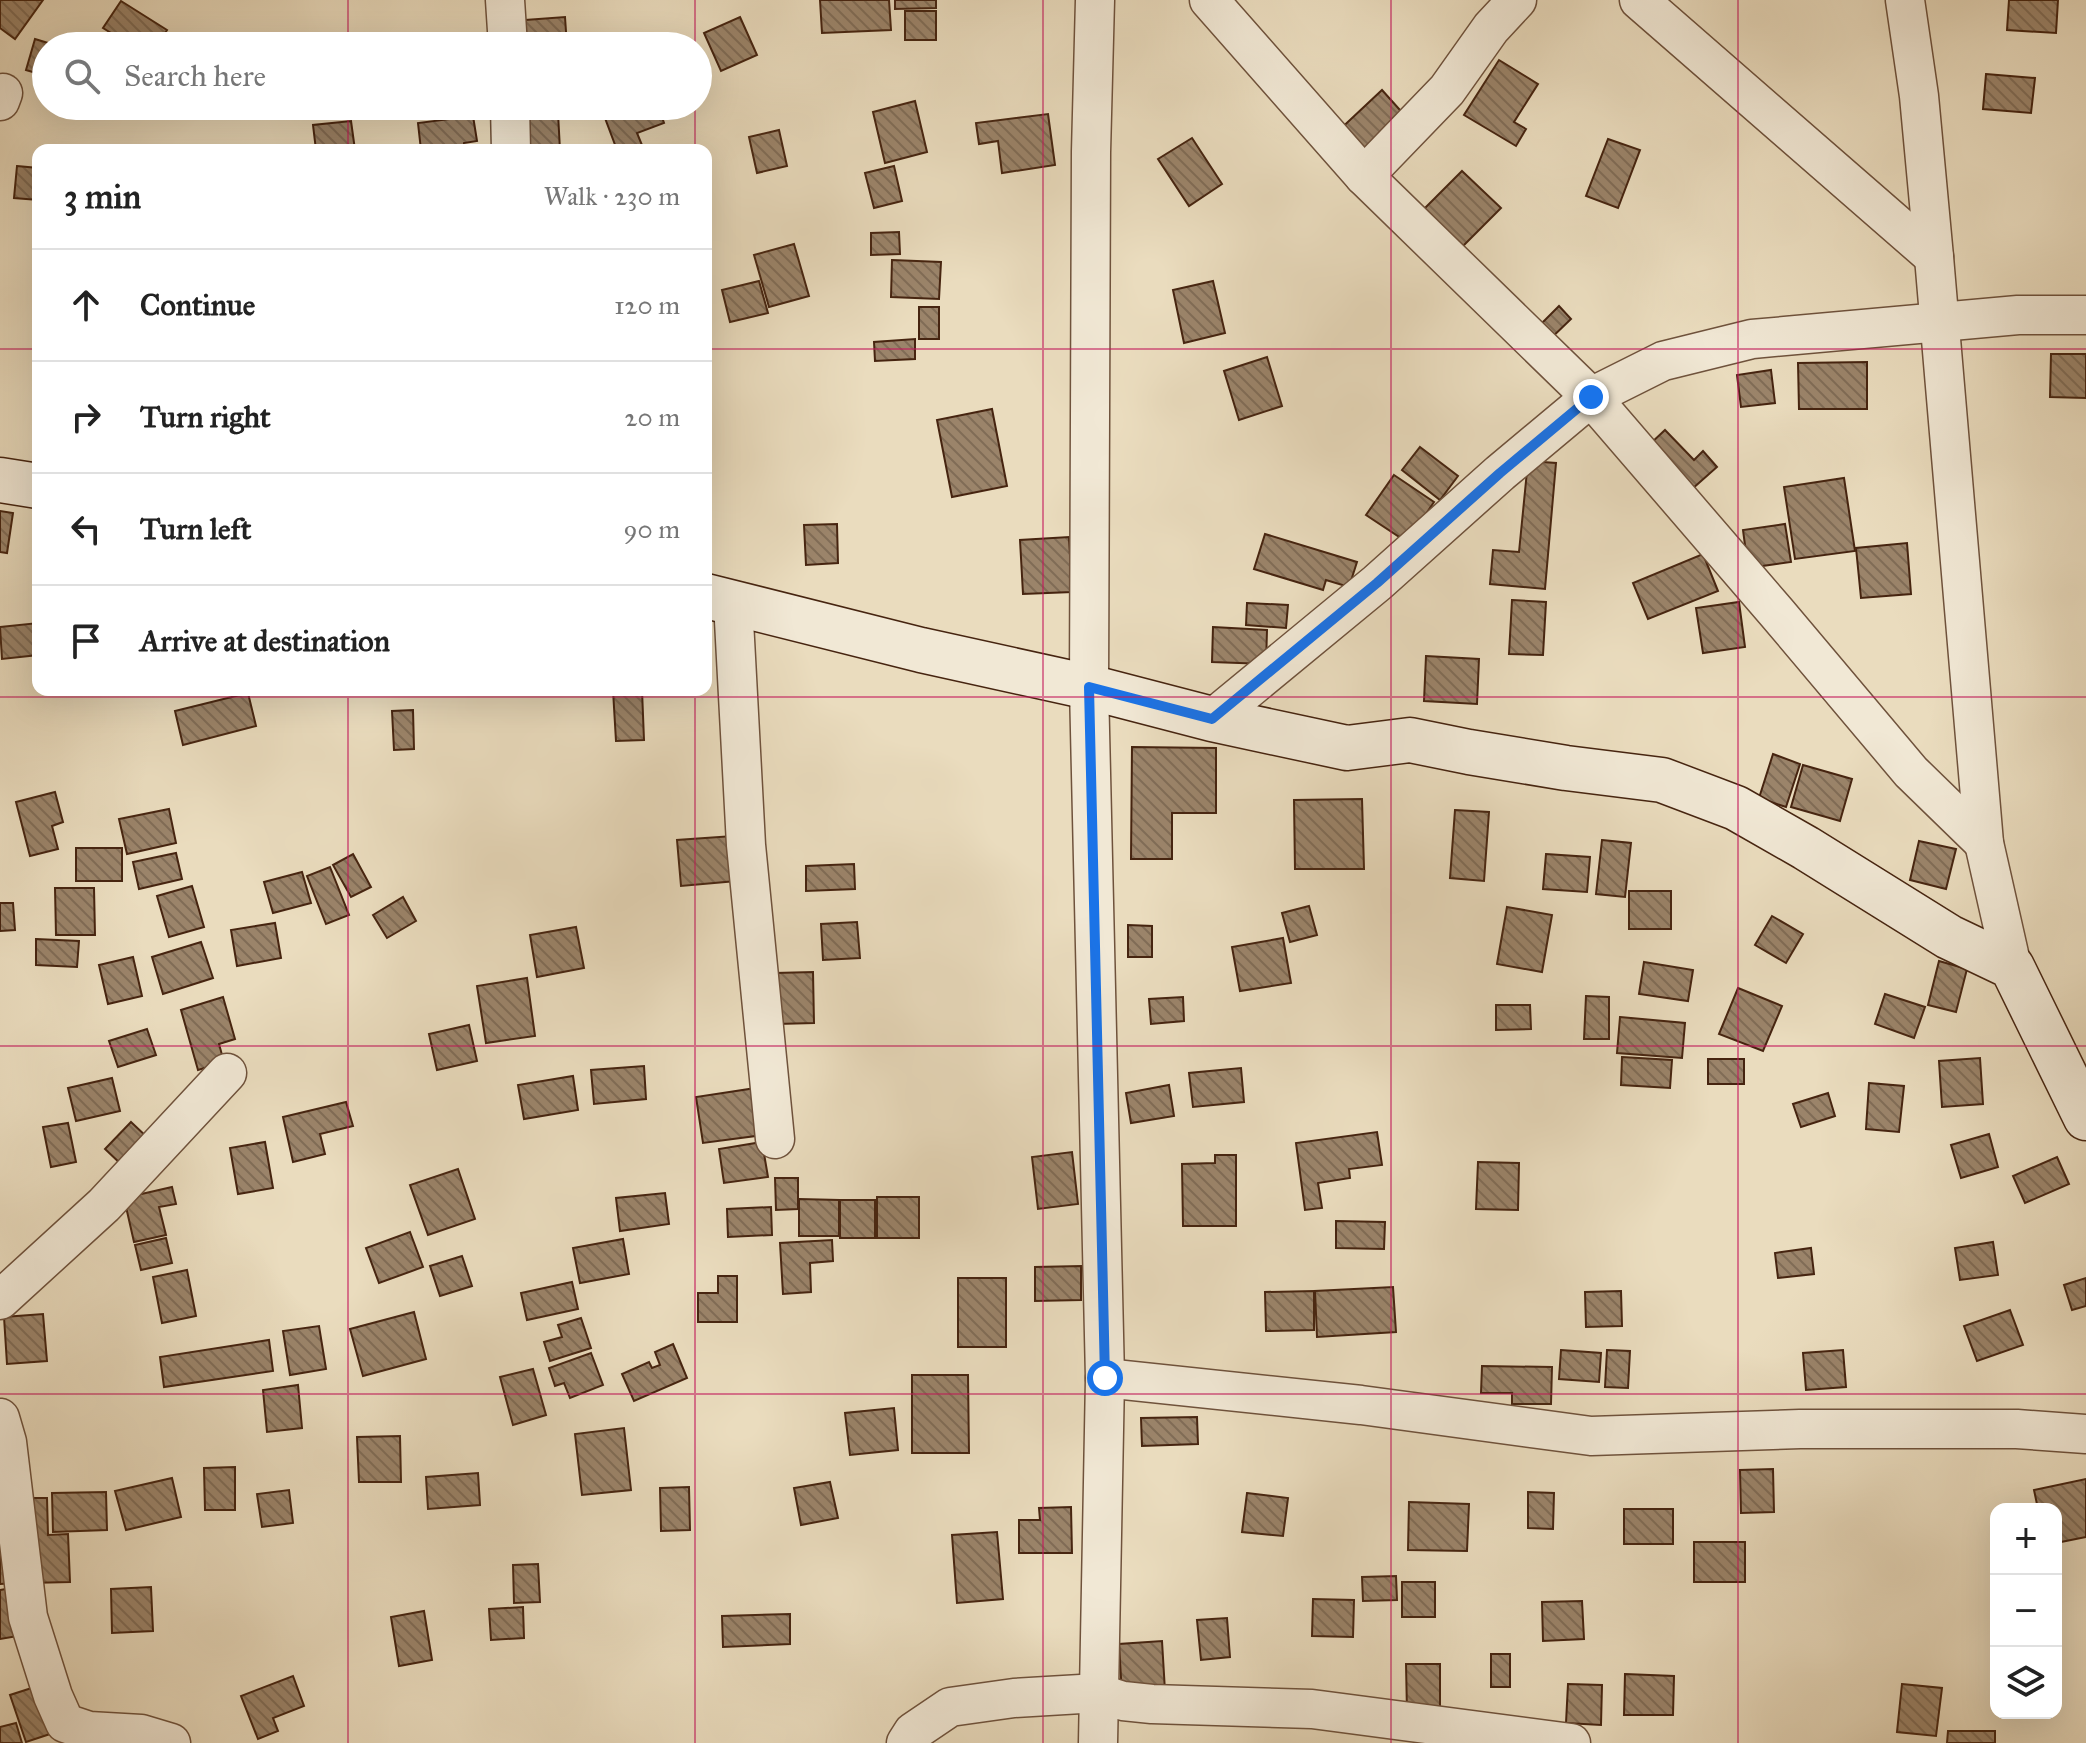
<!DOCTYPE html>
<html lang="en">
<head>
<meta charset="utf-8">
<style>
  body { margin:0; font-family:"IM FELL Great Primer",serif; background:#f6f6f6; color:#222 }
  .controls { position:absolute; right:24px; bottom:24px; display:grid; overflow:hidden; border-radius:16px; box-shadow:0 8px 32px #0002 }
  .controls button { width:72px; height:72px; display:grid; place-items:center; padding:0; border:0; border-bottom:2px solid #e0e0e0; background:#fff; color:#222; font:40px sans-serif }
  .stop { position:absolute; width:24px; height:24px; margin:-18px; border:6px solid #1a73e8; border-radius:50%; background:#fff }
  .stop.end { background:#1a73e8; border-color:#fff; box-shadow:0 2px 8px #0008 }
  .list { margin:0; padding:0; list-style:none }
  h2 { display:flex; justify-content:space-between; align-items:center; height:104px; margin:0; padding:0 32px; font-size:34px }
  h2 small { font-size:26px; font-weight:400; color:#767676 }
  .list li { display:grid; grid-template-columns:52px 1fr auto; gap:24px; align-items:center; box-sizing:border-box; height:112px; padding:0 32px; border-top:2px solid #e0e0e0 }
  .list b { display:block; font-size:30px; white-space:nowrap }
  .list em { font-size:26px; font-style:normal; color:#767676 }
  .icon { flex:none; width:44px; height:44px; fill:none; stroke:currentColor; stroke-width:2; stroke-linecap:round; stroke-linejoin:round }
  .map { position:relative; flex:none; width:2086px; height:1743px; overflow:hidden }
  .search { position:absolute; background:#fff; box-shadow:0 8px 32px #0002; left:32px; top:32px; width:680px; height:88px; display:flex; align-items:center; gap:20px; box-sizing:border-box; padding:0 28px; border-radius:44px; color:#767676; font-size:30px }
  .panel { position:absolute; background:#fff; box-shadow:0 8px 32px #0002; left:32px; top:144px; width:680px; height:552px; border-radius:16px }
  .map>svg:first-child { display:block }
  .building { fill:url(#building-back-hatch); stroke:#462410; stroke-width:2 }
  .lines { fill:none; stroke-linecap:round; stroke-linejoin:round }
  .street-casing { stroke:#6f523c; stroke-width:41 }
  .secondary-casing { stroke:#462410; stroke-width:47 }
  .street { stroke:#f1e8d5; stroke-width:38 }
  .secondary { stroke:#f1e8d5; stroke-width:44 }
  .route { stroke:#1a73e8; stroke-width:10 }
  .grid { fill:none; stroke:#c2185b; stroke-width:2; stroke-opacity:0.55 }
</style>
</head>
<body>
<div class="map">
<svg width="2086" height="1743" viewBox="0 0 2086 1743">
  <defs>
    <pattern id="building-back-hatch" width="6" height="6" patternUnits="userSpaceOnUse" patternTransform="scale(2)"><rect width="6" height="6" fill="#9b846a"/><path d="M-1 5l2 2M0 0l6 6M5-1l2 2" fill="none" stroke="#806c56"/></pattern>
  </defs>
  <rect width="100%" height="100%" fill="#eadcbe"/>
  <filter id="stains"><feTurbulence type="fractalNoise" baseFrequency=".0025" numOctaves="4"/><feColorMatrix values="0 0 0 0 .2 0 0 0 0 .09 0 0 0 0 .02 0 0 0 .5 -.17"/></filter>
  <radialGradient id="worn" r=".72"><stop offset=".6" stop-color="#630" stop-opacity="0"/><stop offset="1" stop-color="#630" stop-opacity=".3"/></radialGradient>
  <g class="building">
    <path d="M0,0H43L15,39L0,28Z"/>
    <path d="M820,0H889L891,30L822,33Z"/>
    <path d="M895,0H936V8L895,9Z"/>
    <path d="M2009,0H2058L2056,33L2007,30Z"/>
    <path d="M121,1L167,30L157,46H132L103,28Z"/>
    <rect x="905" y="11" width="31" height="29"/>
    <path d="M565,17L567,46H513L512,21Z"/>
    <path d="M740,17L757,55L721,71L704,33Z"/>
    <path d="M470,33L471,46H430V34Z"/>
    <path d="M35,39L58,46H46V76L26,70Z"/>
    <path d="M1499,60L1538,84L1514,122L1526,129L1516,146L1464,115Z"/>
    <path d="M1986,74L2035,78L2031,113L1983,109Z"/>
    <path d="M1382,90L1408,119L1361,162L1335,134Z"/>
    <path d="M915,101L927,152L885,163L873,112Z"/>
    <path d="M637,106H658L664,123L637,133L644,150H617L605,118Z"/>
    <path d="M558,113L560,150H521L519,115Z"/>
    <path d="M1048,114L1055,165L1002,173L998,141L979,144L976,123Z"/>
    <path d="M473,116L477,141L464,143V150H421L418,123Z"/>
    <path d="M351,121L355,150H316L313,125Z"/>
    <path d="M779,130L787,166L757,173L749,137Z"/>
    <path d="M1192,138L1222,184L1189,206L1158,159Z"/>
    <path d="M1608,139L1640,150L1618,208L1586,196Z"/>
    <path d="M17,166L38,168V200L14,198Z"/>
    <path d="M894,166L902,201L874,208L865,173Z"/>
    <path d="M1462,171L1501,208L1462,247L1423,210Z"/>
    <path d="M899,232L900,254L871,255V233Z"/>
    <path d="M794,244L809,296L769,307L754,255Z"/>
    <path d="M892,260L941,262L939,299L891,297Z"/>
    <path d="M759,281L768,313L730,322L722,290Z"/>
    <path d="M1213,281L1225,333L1184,343L1173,290Z"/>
    <path d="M1559,306L1571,319L1546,343L1534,331Z"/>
    <rect x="919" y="307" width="20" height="32"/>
    <path d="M915,339V359L875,361L874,342Z"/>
    <path d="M2051,354H2086V398L2050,397Z"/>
    <path d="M1267,357L1282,406L1239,420L1224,371Z"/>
    <path d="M1867,362V409H1799L1798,363Z"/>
    <path d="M1771,370L1775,403L1741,407L1737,375Z"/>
    <path d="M992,409L1007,486L952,497L937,420Z"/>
    <path d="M1665,430L1694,460L1703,451L1717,467L1692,489L1650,444Z"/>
    <path d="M1420,447L1458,476L1440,500L1402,470Z"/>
    <path d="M1528,461L1556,463L1545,589L1490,584L1493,550L1519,552Z"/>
    <path d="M1394,475L1434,502L1407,542L1366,515Z"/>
    <path d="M1844,478L1855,551L1795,559L1784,487Z"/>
    <path d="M0,511L13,513L7,553L0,552Z"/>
    <path d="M837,524L838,563L806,565L804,525Z"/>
    <path d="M1785,524L1791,562L1748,568L1743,530Z"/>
    <path d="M1265,534L1357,562L1349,587L1326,580L1323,590L1254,569Z"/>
    <path d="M1069,537L1072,592L1023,594L1020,540Z"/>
    <path d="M1907,543L1911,594L1861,598L1856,548Z"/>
    <path d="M1703,554L1718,591L1648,619L1633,583Z"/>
    <path d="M1512,600L1546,602L1543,655L1509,654Z"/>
    <path d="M1739,602L1745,647L1703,653L1696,608Z"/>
    <path d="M1247,603L1288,605L1286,628L1246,625Z"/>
    <path d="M38,623V655L2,659L0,627Z"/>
    <path d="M1213,627L1267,630L1266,664L1212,662Z"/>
    <path d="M1426,656L1479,659L1477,704L1424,701Z"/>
    <path d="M613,690H642L644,740L616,741Z"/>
    <path d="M248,693L256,726L183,745L175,711Z"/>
    <path d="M413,710L414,749L394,750L392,711Z"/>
    <path d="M1132,747L1216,748V813H1172V859H1131Z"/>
    <path d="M1773,754L1800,764L1786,807L1759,798Z"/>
    <path d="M1803,765L1852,779L1840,821L1791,807Z"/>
    <path d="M55,792L63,822L52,826L58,849L30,856L16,802Z"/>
    <path d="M1362,799L1364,869H1295L1294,800Z"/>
    <path d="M169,809L176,843L127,854L119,819Z"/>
    <path d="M1455,810L1489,812L1484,881L1450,878Z"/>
    <path d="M733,836L736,881L681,886L677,840Z"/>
    <path d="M1602,840L1631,843L1625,897L1596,894Z"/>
    <path d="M1919,841L1956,849L1946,889L1910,880Z"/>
    <rect x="76" y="848" width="46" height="33"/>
    <path d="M176,853L182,879L139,889L133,862Z"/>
    <path d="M353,854L371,887L351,897L333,865Z"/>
    <path d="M1546,854L1590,857L1587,892L1543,889Z"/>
    <path d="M854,864L855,889L806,891V866Z"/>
    <path d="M330,867L349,915L326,924L307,876Z"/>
    <path d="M302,872L311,903L273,913L264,882Z"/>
    <path d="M192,886L204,927L169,937L157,896Z"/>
    <path d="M55,888H94L95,935H56Z"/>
    <rect x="1629" y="891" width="42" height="38"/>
    <path d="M403,897L416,921L387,938L373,915Z"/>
    <path d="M0,903H13L15,930L0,931Z"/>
    <path d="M1309,906L1317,935L1290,942L1282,913Z"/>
    <path d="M1507,907L1552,915L1542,972L1497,964Z"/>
    <path d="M1772,916L1803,934L1786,963L1755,945Z"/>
    <path d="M857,922L860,958L823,960L821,924Z"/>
    <path d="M275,923L281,958L237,966L231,930Z"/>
    <path d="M1128,925L1152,926V957H1128Z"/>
    <path d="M576,927L584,968L537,977L530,935Z"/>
    <path d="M1283,938L1291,983L1240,991L1232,947Z"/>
    <path d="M36,939L79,941L77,967L36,965Z"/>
    <path d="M201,942L213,978L163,994L152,957Z"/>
    <path d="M133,957L142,996L108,1004L99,965Z"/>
    <path d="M1939,961L1967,969L1956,1012L1928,1005Z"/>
    <path d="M1644,962L1693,970L1688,1001L1639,994Z"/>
    <path d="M813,972L814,1023L777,1024L775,973Z"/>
    <path d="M527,978L535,1036L486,1043L477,986Z"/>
    <path d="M1738,988L1782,1006L1763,1051L1719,1034Z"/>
    <path d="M1885,994L1925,1007L1914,1038L1875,1024Z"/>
    <path d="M1586,996L1609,997V1039H1584Z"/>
    <path d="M223,997L235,1039L219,1044L224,1062L198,1070L181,1010Z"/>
    <path d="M1183,997L1184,1021L1151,1024L1149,999Z"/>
    <path d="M1496,1005H1530L1531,1029L1496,1030Z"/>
    <path d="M1620,1017L1685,1023L1682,1058L1617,1053Z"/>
    <path d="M469,1025L477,1061L437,1070L429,1034Z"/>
    <path d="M147,1029L156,1055L118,1067L109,1041Z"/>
    <path d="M1622,1057L1672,1060L1670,1088L1621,1085Z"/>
    <path d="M1980,1058L1983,1104L1942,1107L1939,1061Z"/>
    <rect x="1708" y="1059" width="36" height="25"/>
    <path d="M644,1066L646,1099L594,1104L591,1070Z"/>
    <path d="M1241,1068L1244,1102L1193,1107L1189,1073Z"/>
    <path d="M573,1076L578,1110L524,1119L518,1085Z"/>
    <path d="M112,1078L120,1111L76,1121L68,1088Z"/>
    <path d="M1869,1083L1904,1086L1899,1132L1866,1129Z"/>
    <path d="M1169,1085L1174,1116L1131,1123L1126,1093Z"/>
    <path d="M756,1088L763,1135L703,1143L696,1097Z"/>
    <path d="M1828,1093L1835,1116L1801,1127L1793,1104Z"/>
    <path d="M346,1102L353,1126L320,1134L325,1154L293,1162L283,1117Z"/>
    <path d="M131,1122L149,1139L123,1166L105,1149Z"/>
    <path d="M68,1123L76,1162L51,1167L43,1127Z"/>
    <path d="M1377,1132L1382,1165L1349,1169L1350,1178L1318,1183L1322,1208L1305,1210L1296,1143Z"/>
    <path d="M1989,1134L1998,1167L1961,1178L1951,1145Z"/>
    <path d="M265,1142L273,1188L238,1194L230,1148Z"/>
    <path d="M762,1142L768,1177L724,1183L719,1149Z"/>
    <path d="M1072,1152L1078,1204L1038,1209L1032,1157Z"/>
    <path d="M1215,1155H1236V1226H1183L1182,1164L1215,1163Z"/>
    <path d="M2057,1157L2069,1184L2025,1203L2013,1176Z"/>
    <path d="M1478,1162L1519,1163L1518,1210L1476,1209Z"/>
    <path d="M458,1169L475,1219L428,1235L410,1185Z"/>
    <path d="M775,1178H798V1209L776,1210Z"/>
    <path d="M172,1187L176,1204L159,1207L166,1235L134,1242L124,1198Z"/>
    <path d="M665,1193L669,1224L620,1231L616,1198Z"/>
    <rect x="877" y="1197" width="42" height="41"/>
    <path d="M799,1199L839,1200V1236H799Z"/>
    <rect x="840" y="1200" width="35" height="38"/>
    <path d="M771,1207L772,1235L728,1237L727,1209Z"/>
    <path d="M1336,1221L1385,1222L1384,1249L1336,1248Z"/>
    <path d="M410,1232L423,1267L379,1283L366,1248Z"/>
    <path d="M166,1238L172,1263L141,1270L135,1245Z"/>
    <path d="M623,1239L629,1274L580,1283L573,1248Z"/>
    <path d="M832,1240L833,1261L810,1263L811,1292L783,1294L780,1243Z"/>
    <path d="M1993,1242L1998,1275L1960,1280L1955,1248Z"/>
    <path d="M1811,1248L1814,1274L1778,1278L1775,1253Z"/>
    <path d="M462,1256L472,1286L440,1296L430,1266Z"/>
    <path d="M1081,1266V1300L1035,1301V1267Z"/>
    <path d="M187,1270L196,1316L162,1323L153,1277Z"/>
    <path d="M718,1276H737V1322H698V1293H718Z"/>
    <rect x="958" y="1278" width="48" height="69"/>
    <path d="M2086,1278V1306L2072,1310L2064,1285Z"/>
    <path d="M572,1282L578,1309L527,1320L521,1293Z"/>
    <path d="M1393,1287L1396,1332L1317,1337L1315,1291Z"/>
    <path d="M1314,1291V1330L1266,1331L1265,1292Z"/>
    <path d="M1621,1291L1622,1326L1586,1327L1585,1292Z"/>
    <path d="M2010,1310L2023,1345L1977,1361L1964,1326Z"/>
    <path d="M414,1312L426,1359L363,1376L350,1329Z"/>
    <path d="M43,1314L47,1361L7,1364L4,1317Z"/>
    <path d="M581,1318L591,1348L550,1361L544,1342L562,1337L558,1325Z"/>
    <path d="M319,1326L326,1369L290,1375L283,1331Z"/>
    <path d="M269,1340L273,1371L164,1387L160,1357Z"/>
    <path d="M673,1344L687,1378L634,1401L622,1374L649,1362L652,1368L660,1365L655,1352Z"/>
    <path d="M1561,1350L1601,1353L1599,1382L1559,1379Z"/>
    <path d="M1607,1350L1630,1351L1628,1388L1605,1387Z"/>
    <path d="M1843,1350L1846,1387L1806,1390L1803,1353Z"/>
    <path d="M591,1353L603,1385L570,1398L564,1383L555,1386L549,1368Z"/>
    <path d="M1482,1366L1552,1367L1551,1404H1512V1393H1481Z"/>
    <path d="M533,1369L546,1415L513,1425L500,1377Z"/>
    <path d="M912,1375H968L969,1453H912Z"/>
    <path d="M298,1385L302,1428L267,1432L263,1390Z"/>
    <path d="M894,1408L898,1450L850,1455L845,1413Z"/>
    <path d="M1197,1417L1198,1444L1142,1446L1141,1418Z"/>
    <path d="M624,1428L631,1490L582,1495L575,1434Z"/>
    <path d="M400,1436L401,1482H359L357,1437Z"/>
    <path d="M235,1467V1510H205L204,1468Z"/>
    <path d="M1773,1469L1774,1512L1741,1513L1740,1470Z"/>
    <path d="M478,1473L480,1505L428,1509L426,1477Z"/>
    <path d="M172,1478L181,1517L126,1530L115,1491Z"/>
    <path d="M2086,1479V1537L2056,1543V1509H2038L2034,1490Z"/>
    <path d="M830,1482L838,1518L801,1525L794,1488Z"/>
    <path d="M689,1487L690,1530L661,1531L660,1488Z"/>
    <path d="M289,1490L293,1523L262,1527L257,1494Z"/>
    <path d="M106,1492L107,1530L53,1532L52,1493Z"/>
    <path d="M1528,1492L1554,1493L1553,1529L1528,1528Z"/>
    <path d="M1247,1493L1288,1498L1283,1536L1242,1532Z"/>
    <path d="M26,1498H47L48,1535L68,1534L70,1582L29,1583Z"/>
    <path d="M1409,1502L1469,1504L1467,1551L1408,1550Z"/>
    <path d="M1071,1507L1072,1553H1019V1520H1040L1039,1508Z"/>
    <rect x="1624" y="1509" width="49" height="35"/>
    <path d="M0,1526L15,1583L0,1584Z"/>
    <path d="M997,1532L1003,1599L957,1603L952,1535Z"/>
    <rect x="1694" y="1542" width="51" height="40"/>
    <path d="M538,1564L540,1602L514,1603L513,1565Z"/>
    <path d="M1396,1576L1397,1600L1363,1601L1362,1577Z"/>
    <rect x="1402" y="1582" width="33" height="35"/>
    <path d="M151,1587L153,1631L112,1633L111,1589Z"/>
    <path d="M12,1588L18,1636L0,1639V1590Z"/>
    <path d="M1313,1599L1354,1600L1353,1637L1312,1636Z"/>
    <path d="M1582,1601L1584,1639L1543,1641L1542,1602Z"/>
    <path d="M523,1607L524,1638L491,1640L489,1609Z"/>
    <path d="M424,1611L432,1660L399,1666L391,1617Z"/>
    <path d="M790,1614V1644L723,1647L722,1616Z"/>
    <path d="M1227,1618L1230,1657L1201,1660L1197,1620Z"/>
    <path d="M1162,1641L1165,1691L1122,1695L1119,1644Z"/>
    <rect x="1491" y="1654" width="19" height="33"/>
    <path d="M1406,1664H1440V1712H1407Z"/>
    <path d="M1625,1674L1674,1676L1673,1715H1624Z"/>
    <path d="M293,1676L304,1706L273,1718L278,1731L258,1739L241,1696Z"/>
    <path d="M44,1684L59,1731L26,1742L10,1695Z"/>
    <path d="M1568,1684L1602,1685L1601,1725L1566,1723Z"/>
    <path d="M1902,1684L1942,1688L1936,1736L1897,1732Z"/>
    <path d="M16,1723L22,1743H0V1727Z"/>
    <path d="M1948,1731H1995V1743H1947Z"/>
  </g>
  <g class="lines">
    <g class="street-casing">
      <g id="street">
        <path d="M505,0L508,46"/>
        <path d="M1095,0L1091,152L1089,687L1105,1378L1098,1743"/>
        <path d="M1209,0L1364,176L1591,397L1777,613L1911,772L1984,843"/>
        <path d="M1639,0L1934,257"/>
        <path d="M1905,0L1919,96L1934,257L1984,843L2012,967"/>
        <path d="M0,101L3,93"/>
        <path d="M510,106L511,150"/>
        <path d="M1364,176L1447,90L1491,28L1517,0"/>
        <path d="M733,602L746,845L775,1139"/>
        <path d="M1212,719L1377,583L1500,473L1591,397L1663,361L1752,339L2018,315H2086"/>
        <path d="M0,1300L104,1205L227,1073"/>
        <path d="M1105,1378L1361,1405L1591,1436L1800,1429H2017L2086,1434"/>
        <path d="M0,1418L7,1442L28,1617L53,1696L65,1723L89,1731L141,1734L171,1743"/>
        <path d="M906,1743L913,1732L950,1707L1014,1698L1098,1693L1123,1701L1152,1704L1312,1709L1571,1743"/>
      </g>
    </g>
    <g class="secondary-casing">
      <g id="secondary">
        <path d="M0,480L38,486"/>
        <path d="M706,596L921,650L1089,687L1212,719L1347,748L1410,740L1469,752L1566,768L1662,780L1736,808L1806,848L1949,937L2012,967L2086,1118"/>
      </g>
    </g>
    <use href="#street" class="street"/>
    <use href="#secondary" class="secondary"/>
  </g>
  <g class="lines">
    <path class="route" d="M1105,1378L1089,687L1212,719L1377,583L1500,473L1591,397"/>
  </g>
  <path class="grid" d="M348,0V46M695,0V46M1043,0V1743M1391,0V1743M1738,0V1743M348,106V150M695,106V150M0,349H38M706,349H2086M348,690V1743M695,690V1743M0,697H2086M0,1046H2086M0,1394H2086"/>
  <rect width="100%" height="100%" filter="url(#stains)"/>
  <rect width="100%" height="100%" fill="url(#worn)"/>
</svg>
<div class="controls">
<button>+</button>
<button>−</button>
<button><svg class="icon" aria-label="layers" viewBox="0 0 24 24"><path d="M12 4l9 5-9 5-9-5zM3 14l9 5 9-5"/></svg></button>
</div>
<div class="stop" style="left:1105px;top:1378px"></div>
<div class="stop end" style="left:1591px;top:397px"></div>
<div class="search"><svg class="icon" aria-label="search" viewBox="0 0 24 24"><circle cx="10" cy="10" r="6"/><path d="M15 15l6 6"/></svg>Search here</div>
<section class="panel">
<h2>3 min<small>Walk · 230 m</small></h2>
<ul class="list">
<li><svg class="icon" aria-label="ahead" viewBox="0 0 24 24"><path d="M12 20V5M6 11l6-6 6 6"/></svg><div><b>Continue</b></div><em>120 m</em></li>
<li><svg class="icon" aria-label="right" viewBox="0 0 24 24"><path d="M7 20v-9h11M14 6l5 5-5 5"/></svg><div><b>Turn right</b></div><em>20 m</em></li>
<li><svg class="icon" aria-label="left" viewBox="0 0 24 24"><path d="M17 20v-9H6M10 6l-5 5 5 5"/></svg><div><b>Turn left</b></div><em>90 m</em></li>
<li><svg class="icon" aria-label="arrive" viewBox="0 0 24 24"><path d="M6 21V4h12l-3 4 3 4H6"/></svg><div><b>Arrive at destination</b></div></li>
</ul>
</section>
</div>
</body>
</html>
